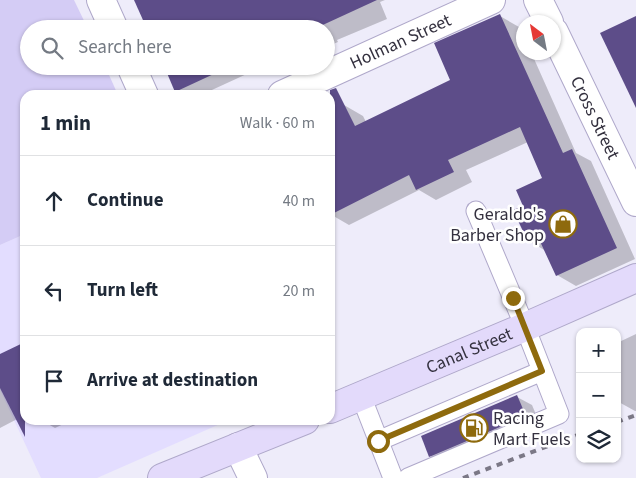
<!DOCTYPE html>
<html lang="en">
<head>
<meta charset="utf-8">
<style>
  body { margin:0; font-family:"Source Sans 3",sans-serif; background:#f2f2f3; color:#1f2937 }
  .controls { position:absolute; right:15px; bottom:15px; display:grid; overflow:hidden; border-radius:10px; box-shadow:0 1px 4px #0004 }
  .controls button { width:45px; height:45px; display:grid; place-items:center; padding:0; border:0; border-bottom:1px solid #e0e1e3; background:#fff; color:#1f2937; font:25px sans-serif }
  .compass { position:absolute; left:516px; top:15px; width:45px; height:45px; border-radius:50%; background:#fff; box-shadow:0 1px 4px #0004; rotate:328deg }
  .stop { position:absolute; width:15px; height:15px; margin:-11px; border:4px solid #8e6a0d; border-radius:50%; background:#fff }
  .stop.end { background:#8e6a0d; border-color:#fff; box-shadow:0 1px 5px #0008 }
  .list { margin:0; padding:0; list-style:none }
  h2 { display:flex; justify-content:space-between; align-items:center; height:65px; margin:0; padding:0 20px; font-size:21px }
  h2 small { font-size:16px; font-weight:400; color:#747a83 }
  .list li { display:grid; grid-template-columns:32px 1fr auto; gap:15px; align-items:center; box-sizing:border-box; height:90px; padding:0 20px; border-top:1px solid #e0e1e3 }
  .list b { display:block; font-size:19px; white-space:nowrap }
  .list em { font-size:16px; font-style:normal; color:#747a83 }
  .icon { flex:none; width:28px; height:28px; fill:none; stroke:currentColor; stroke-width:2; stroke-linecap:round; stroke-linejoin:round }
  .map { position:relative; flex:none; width:636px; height:478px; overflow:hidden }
  .search { position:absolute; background:#fff; box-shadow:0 1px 4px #0004; left:20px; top:20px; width:315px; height:55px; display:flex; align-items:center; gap:12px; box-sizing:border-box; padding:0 18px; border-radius:28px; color:#747a83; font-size:19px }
  .panel { position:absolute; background:#fff; box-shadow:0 1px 4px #0004; left:20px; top:90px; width:315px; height:335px; border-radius:15px }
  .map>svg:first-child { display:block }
  .built { fill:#e3ddff }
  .green { fill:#d4ccf5 }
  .shadow { fill:#0003 }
  .building { fill:#5d4d89 }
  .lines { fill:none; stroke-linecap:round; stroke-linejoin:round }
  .lane-casing { stroke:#afa8ca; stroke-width:21 }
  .street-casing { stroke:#afa8ca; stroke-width:30 }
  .secondary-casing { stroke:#afa8ca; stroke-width:30 }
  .lane { stroke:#fff; stroke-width:19 }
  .street { stroke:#fff; stroke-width:28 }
  .secondary { stroke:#e3dafb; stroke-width:28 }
  .rail { stroke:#7b7886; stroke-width:4; stroke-dasharray:6 6; stroke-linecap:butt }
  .route { stroke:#8e6a0d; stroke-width:6 }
  .labels { text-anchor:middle; stroke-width:5; stroke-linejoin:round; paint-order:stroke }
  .street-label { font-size:18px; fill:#34313f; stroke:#fff }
  .poi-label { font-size:18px; fill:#34313f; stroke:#fff; text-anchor:end }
</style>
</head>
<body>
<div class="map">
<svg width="636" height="478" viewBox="0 0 636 478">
  <rect width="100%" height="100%" fill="#eeecfa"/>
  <path class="built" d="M25,234V420H229L97,478H41L0,390V245Z"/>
  <path class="green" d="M0,0H74L88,29H29V66H105L118,95H25V234L0,245Z"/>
  <g class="shadow">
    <path d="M135,0H385L380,2L387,19L337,40L338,42L326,47V29H148Z"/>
    <path d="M500,16L519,27L524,36V52H531L576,153L591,161L635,259L576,286L557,275L546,251L529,241L525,207L544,178L528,142L466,170L472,182L436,200L419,190L349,225L330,214V112L344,105L363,116L366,122L452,80Z"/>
    <path d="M165,66H264L201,95H183L176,91Z"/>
    <path d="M273,66H285L278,70Z"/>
    <path d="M636,334V411H635L617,401V343Z"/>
    <path d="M25,343V417L23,416L0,428V368Z"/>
    <path d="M517,397L532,405L540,424L445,465L430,456Z"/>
    <path d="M30,420H40L34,423Z"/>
    <path d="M41,420H72L55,428Z"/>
  </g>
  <g class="building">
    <path d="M134,0H377L314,29H147Z"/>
    <path d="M500,14L563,153L572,149L617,248L556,276L538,237L528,242L513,210L523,206L516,190L542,178L520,127L448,160L454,172L416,190L409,175L330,215V90L336,88L355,126L450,80L434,43Z"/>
    <path d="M636,16V108L600,33Z"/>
    <path d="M164,66H231L175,92Z"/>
    <path d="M25,342V437L0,388V354Z"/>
    <path d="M517,395L526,416L429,457L421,436Z"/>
  </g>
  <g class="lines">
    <g class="lane-casing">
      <g id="lane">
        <path d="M361,396L393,478"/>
        <path d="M378,441L542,371"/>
        <path d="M408,478L559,414L525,327L476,211"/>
      </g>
    </g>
    <g class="street-casing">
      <g id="street">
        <path d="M101,0L114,29"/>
        <path d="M538,0L549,22"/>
        <path id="s1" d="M554,32L636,202"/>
        <path d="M131,66L144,95"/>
        <path id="s2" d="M282,95L491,0"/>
        <path d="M238,447L253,478"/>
      </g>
    </g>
    <g class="secondary-casing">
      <g id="secondary">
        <path id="s3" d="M330,409L525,327L636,278"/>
        <path d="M162,478L305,420"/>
      </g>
    </g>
    <use href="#lane" class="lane"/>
    <use href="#street" class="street"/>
    <use href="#secondary" class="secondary"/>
    <g class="rail">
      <path d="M617,422L636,415"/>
      <path d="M463,478L580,434"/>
    </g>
  </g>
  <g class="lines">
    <path class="route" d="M378,441L542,371L513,298"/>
  </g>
  <defs>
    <g id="shop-ring" transform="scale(1.4375)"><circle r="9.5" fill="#fff" stroke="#8e6a0d" stroke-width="1.5"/><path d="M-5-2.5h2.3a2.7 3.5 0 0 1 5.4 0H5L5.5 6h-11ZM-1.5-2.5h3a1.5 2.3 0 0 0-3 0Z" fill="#8e6a0d"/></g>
    <g id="fuel-ring" transform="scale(1.4375)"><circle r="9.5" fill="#fff" stroke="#8e6a0d" stroke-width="1.5"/><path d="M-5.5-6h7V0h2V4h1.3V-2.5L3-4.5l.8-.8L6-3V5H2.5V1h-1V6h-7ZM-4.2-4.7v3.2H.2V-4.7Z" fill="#8e6a0d"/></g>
  </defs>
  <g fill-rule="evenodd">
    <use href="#shop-ring" x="563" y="224"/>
    <use href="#fuel-ring" x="474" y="428"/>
  </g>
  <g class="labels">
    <g class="street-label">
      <text dy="6" stroke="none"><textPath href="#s2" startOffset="130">Holman Street</textPath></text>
      <text dy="6" stroke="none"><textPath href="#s1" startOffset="95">Cross Street</textPath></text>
      <text dy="6" stroke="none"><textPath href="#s3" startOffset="151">Canal Street</textPath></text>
    </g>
    <g class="poi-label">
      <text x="544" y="220">Geraldo's<tspan x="544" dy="21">Barber Shop</tspan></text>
      <text x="493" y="424" text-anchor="start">Racing<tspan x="493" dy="21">Mart Fuels</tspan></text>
    </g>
  </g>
</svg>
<div class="controls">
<button>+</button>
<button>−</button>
<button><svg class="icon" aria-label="layers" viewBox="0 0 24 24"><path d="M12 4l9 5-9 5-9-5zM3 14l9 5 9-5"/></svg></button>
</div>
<svg class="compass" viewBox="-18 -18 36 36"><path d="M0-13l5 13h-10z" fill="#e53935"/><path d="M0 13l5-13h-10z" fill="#747a83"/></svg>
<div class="stop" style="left:378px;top:441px"></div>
<div class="stop end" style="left:513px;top:298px"></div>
<div class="search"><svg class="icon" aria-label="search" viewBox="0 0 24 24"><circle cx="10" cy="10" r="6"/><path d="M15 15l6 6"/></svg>Search here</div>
<section class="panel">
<h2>1 min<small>Walk · 60 m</small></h2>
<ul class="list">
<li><svg class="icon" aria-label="ahead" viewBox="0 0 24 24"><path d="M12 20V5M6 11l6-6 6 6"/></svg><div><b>Continue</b></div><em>40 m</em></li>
<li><svg class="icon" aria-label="left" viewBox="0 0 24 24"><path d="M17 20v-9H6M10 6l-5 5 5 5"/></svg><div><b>Turn left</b></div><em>20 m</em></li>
<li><svg class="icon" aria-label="arrive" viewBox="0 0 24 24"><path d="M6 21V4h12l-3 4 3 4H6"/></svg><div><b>Arrive at destination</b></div></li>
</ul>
</section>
</div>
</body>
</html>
